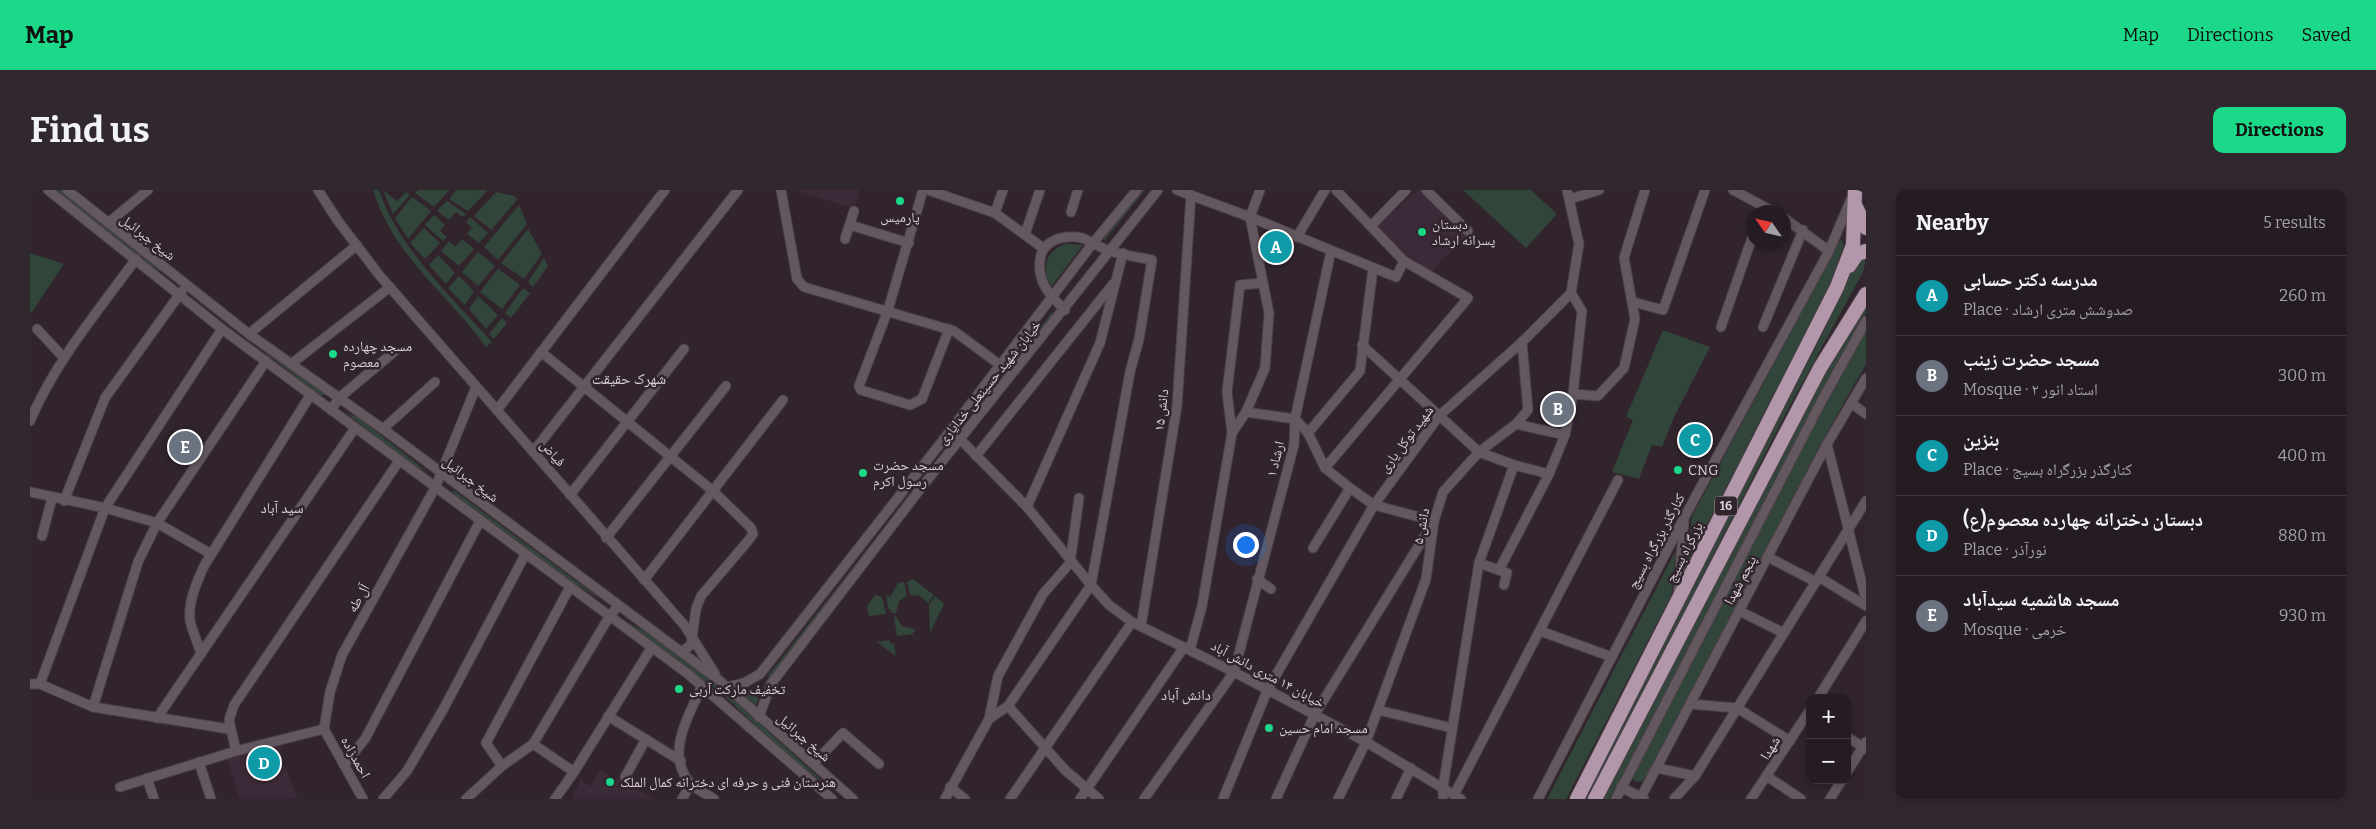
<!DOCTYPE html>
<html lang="en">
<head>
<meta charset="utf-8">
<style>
  body { margin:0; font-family:Bitter,"Noto Naskh Arabic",serif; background:#31282f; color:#f1f3f6 }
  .controls { position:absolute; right:15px; bottom:15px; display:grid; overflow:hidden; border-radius:10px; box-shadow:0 2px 8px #0003 }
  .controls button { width:45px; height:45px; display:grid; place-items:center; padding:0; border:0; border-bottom:1px solid #423940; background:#251b22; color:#f1f3f6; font:25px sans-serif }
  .compass { position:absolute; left:1716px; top:15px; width:45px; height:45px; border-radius:50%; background:#251b22; box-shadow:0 2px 8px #0003; rotate:304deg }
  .you { position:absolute; left:1215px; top:354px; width:18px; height:18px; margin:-12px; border:4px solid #fff; border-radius:50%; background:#1a73e8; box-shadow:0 0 0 8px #1a73e833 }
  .badge { display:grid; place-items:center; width:32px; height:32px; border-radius:50%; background:#1bd988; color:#fff; font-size:16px; font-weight:700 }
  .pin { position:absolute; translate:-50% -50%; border:2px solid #fff; box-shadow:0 1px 5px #0006 }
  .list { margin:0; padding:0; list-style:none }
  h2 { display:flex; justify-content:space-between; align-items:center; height:65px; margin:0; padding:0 20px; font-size:21px }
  h2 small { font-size:16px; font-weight:400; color:#a3a1a5 }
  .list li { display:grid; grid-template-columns:32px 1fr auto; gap:15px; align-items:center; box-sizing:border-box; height:80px; padding:0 20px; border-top:1px solid #423940 }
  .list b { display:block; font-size:19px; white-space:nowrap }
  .list p { margin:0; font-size:16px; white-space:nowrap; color:#a3a1a5 }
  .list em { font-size:16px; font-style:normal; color:#a3a1a5 }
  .map { position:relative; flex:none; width:1836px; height:609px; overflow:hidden; border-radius:10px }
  header { display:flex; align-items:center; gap:30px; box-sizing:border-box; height:70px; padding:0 25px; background:#1bd988; color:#111 }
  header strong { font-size:24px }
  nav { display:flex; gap:28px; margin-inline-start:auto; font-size:18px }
  .intro { display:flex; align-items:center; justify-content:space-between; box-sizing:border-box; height:120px; padding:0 30px }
  h1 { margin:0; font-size:35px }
  .button { padding:12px 22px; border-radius:10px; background:#1bd988; color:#111; font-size:18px; font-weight:700 }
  main { display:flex; gap:30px; padding:0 30px }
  aside { flex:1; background:#251b22; border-radius:10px; box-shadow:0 2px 8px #0003 }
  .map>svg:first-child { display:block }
  .built { fill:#3d2a38 }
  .green { fill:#32453a }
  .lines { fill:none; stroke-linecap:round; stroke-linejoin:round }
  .minor-casing { stroke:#4c4048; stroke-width:11 }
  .highway-casing { stroke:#4c4048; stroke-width:16 }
  .minor { stroke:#63585f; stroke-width:9 }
  .highway { stroke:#b297ab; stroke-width:14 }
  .poi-dot { fill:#1bd988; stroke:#31242d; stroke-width:2 }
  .labels { text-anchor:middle; stroke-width:5; stroke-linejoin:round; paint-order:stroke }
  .shield { fill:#31242d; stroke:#a79ca3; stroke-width:1 }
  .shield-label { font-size:12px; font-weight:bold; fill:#d9d0d6 }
  .poi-label { font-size:14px; fill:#d9d0d6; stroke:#31242d; text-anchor:start }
  .street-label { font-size:14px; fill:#d9d0d6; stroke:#31242d }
  .neighbourhood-label { font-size:15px; fill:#d9d0d6; stroke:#31242d }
</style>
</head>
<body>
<header>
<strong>Map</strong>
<nav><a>Map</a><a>Directions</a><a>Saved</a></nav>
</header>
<div class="intro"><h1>Find us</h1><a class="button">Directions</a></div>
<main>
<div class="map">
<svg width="1836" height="609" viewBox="0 0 1836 609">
  <rect width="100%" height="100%" fill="#31242d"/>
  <g class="built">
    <path d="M765,0H830L824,19Z"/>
    <path d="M1387,0H1391L1437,47L1401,81L1368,60L1347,37Z"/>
    <path d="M250,554L253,572L268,609H210L197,569L209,566L208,563Z"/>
    <path d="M570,580L625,609H542L550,590L561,596Z"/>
  </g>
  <g class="green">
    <path d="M25,0H31L147,92L122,76Z"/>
    <path d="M343,0H349C367,56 422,108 462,152L456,157C417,103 364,67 343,0Z"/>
    <path d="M353,0L367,11L376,2L380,5L363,24Z"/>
    <path d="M388,0H419L404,17L385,3Z"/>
    <path d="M426,0H458L438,21L419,9Z"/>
    <path d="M1111,0H1115L1074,51V49Z"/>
    <path d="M1433,0H1501L1527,24L1496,58Z"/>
    <path d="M466,2L485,6L487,10L461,40L444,26Z"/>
    <path d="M382,7L401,21L378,49L365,28Z"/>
    <path d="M417,11L436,24L433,27L426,22L419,30L407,21Z"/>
    <path d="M489,15L497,34L468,70L454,57Z"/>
    <path d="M404,25L415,35L410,41L417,47L413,51L395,35Z"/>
    <path d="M440,27L458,43L449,53L437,44L442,38L436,32Z"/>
    <path d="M394,38L410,53L395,69L380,53Z"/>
    <path d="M498,39L512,64L494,89L471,73Z"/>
    <path d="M432,49L444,59L429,76L411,61L419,51L425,57Z"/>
    <path d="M1811,49L1814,54L1802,90L1656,376L1662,326Z"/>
    <path d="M1036,54L1053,55L1021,97C1011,78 1015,61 1036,54Z"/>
    <path d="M448,62L465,76L448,96L432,82Z"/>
    <path d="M0,63L34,74L2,122L0,121Z"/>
    <path d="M408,65L425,83L416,94L399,75Z"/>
    <path d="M1836,65L1834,80L1757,221L1558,609H1554L1796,137L1828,67Z"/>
    <path d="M514,68L518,76L503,97L498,92Z"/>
    <path d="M468,79L490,95L472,119L450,102Z"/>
    <path d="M429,86L444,101L435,115L418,98Z"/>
    <path d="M493,98L500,103L481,128L475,123Z"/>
    <path d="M161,106L195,128L298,205H290Z"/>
    <path d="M448,106L468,125L456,139L439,119Z"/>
    <path d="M1836,111V123L1771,241L1581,609H1573L1789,192Z"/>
    <path d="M1023,121V127L740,487H737Z"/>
    <path d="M472,128L477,133L464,149L459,144Z"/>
    <path d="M1836,138V174L1795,246L1614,591L1607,592L1601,588L1801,200Z"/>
    <path d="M1633,140L1680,157L1645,225L1632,257L1622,255L1609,289L1582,282L1603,230L1596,227Z"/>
    <path d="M315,222L329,228L400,284L380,273Z"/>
    <path d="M425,301L573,411L540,391L425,306L422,302Z"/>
    <path d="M1646,360L1641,406L1536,609H1517Z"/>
    <path d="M883,389L904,405L898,413L890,406L880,405L877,392Z"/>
    <path d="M874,392L877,406L869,411L866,423H862L858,418L856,405L860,407L868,393Z"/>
    <path d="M845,405L852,407L856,424L839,426L837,416Z"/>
    <path d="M905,406L914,414L900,443L899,415Z"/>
    <path d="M866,426L872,436L885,439V442H883V444L867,446L864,427Z"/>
    <path d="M587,427L616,442L693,500L799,597L765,572L691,503Z"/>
    <path d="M859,450L861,454L864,453L866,466L847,452Z"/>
    <path d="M719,501L729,508L726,515L713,505Z"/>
  </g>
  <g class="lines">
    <g class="minor-casing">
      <g id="minor">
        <path d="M18,0L192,139L658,484L802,609"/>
        <path d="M37,0L219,144L353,239L690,491L823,609"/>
        <path d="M288,0L308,31L350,86L655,436L685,484"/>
        <path d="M751,0L767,89L774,97L924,141L970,175"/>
        <path d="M893,0L858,120L829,196L831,200L880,215L892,209L919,139"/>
        <path d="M898,0L965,23L1013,58"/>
        <path d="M1147,0L1220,27L1366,87L1374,71"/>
        <path d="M1396,0L1438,41"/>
        <path d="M1703,0L1744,22"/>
        <path d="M1540,9L1569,0"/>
        <path d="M1041,22L1048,0"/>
        <path d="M965,23L973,0"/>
        <path d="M1754,28L1799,61"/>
        <path d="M78,33L118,0"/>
        <path d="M820,35L879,53"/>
        <path d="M1341,36L1376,0"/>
        <path d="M995,44L1010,0"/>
        <path d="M1267,47L1295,0"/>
        <path d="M815,49L824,21"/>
        <path d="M1603,112L1633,120L1675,0"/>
        <path d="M1691,137L1724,42"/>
        <path d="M1733,137L1773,40"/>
        <path d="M7,139L34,168"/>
        <path d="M219,144L327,55"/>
        <path d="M1332,155L1449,262L1484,275L1519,284"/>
        <path d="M511,162L683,301L721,338L723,344L718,351L671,406L666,419L661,455L651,462"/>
        <path d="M261,174L360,97"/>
        <path d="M1543,204L1568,206L1594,178L1605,129L1594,68L1615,0"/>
        <path d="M1821,213L1836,224"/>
        <path d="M301,220L309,208L365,161"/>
        <path d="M467,220L635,0"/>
        <path d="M1216,222L1265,229L1278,243L1295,278L1320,298L1344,315L1404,331L1285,524L1246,609"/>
        <path d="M0,231C25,172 68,121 106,69"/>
        <path d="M1486,234L1535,245"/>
        <path d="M353,239L405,192"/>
        <path d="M1202,243L1197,202L1210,95L1233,93"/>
        <path d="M1278,243L1330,181L1343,78"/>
        <path d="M930,249L997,317L1061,395L1079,415L1102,432L1204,482L1336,552L1431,609"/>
        <path d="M1797,254L1836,410"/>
        <path d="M503,262L708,0"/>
        <path d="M946,266L1083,94"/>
        <path d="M1295,278L1438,108L1374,71L1306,0"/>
        <path d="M0,302L75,318L127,333L181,364"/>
        <path d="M540,305L654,159"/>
        <path d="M34,311L75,208L152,101"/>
        <path d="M997,317L1070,153L1093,63"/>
        <path d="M12,346L22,308"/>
        <path d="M576,348L696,196"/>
        <path d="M1283,358L1320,298"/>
        <path d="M1738,367L1786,392"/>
        <path d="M1449,373L1477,383L1474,395"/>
        <path d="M1469,380L1519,284L1535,245L1543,204L1552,121L1541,103"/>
        <path d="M1789,387L1836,416"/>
        <path d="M1227,389L1241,399"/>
        <path d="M614,390L753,210"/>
        <path d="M1648,403L1654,331"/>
        <path d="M1709,421L1754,443"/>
        <path d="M1111,436L1147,216L1161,5"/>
        <path d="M1510,441L1582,467"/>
        <path d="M1160,460L1172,416L1202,243L1216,222L1235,178L1239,123L1220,27L1230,0"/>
        <path d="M171,464C168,453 162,441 160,430C158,411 167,392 174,376L281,204"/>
        <path d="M0,494H10L63,517L199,539"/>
        <path d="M10,494L75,318L192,139"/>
        <path d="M672,496C659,525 634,565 661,594C667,600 677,604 684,609"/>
        <path d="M697,497L714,493L730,484L917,245L1063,53L1107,0"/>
        <path d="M1788,508L1836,431"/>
        <path d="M1660,514L1707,518L1760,551"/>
        <path d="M978,516L1035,580L1069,609"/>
        <path d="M63,517L108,372L127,333L236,171"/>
        <path d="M1348,520L1422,538"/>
        <path d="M578,526L651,571"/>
        <path d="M729,527L741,494L891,298L1128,0"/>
        <path d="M127,528L325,238"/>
        <path d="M959,529L978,516L1061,395L1100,182L1109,149L1122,70C1108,67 1093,65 1080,61C1070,58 1061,51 1052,48C1034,44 1012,50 1010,70C1007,92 1020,106 1035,120"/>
        <path d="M294,539L300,502L312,465L405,298L446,197"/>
        <path d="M294,539L333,609"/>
        <path d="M1817,547L1836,559"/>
        <path d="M503,554L544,582"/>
        <path d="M206,561L199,530L204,515L369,271"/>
        <path d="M169,572L181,609"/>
        <path d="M784,573L813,543L849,574"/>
        <path d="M314,575L335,549L450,331"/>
        <path d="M472,576L456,553L540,397"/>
        <path d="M1627,578L1665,586"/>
        <path d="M1817,582L1836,552"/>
        <path d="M595,587L616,549"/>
        <path d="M1738,587L1771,609"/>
        <path d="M117,588L124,609"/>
        <path d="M90,597L206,561L294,539"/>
        <path d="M920,597L935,609"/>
        <path d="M1591,597L1614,609"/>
        <path d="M1424,605L1588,290"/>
        <path d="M1611,607L1797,254L1836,188"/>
        <path d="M353,609L377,581L414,518L495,365"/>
        <path d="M436,609L472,576L503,554L579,427L588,416"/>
        <path d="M525,609L544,582L622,457"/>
        <path d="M652,609L661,594"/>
        <path d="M915,609L959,529L968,486L1013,404L1040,373L1049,308"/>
        <path d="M980,609L1102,432"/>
        <path d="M1050,609L1154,457"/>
        <path d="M1114,609L1204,482L1264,255L1265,229L1301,61"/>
        <path d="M1193,609L1238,499L1344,315L1409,226L1492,152L1541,103L1549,54L1537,0"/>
        <path d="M1308,609L1336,552L1396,389L1404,331L1413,302L1449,262L1486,234L1498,220L1492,152"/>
        <path d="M1366,609L1381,578"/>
        <path d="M1413,609V597L1449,373L1484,275"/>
        <path d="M1508,609L1655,326L1799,61L1822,7"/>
        <path d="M1586,609L1790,214L1836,131"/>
        <path d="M1644,609L1665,586L1836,311"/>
        <path d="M1721,609L1780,520"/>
        <path d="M1800,609L1812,590"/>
      </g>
    </g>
    <g class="highway-casing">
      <g id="highway">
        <path d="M1826,17L1836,38"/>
        <path d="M1819,76L1827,64L1836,61"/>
        <path d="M1547,609L1807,97L1823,55L1825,0"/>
        <path d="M1565,609L1790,178L1836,104"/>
      </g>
    </g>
    <use href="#minor" class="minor"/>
    <use href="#highway" class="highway"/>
  </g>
  <g class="poi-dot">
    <circle cx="870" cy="11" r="5"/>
    <circle cx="1392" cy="42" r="5"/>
    <circle cx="303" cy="164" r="5"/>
    <circle cx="1648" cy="280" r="5"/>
    <circle cx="833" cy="283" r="5"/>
    <circle cx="649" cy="499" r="5"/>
    <circle cx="1239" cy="538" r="5"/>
    <circle cx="580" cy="592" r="5"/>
  </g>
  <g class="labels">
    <rect class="shield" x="1685" y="306.5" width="22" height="19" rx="4"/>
    <g class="shield-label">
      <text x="1696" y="320">16</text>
    </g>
    <g class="poi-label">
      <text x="870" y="32" text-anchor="middle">پارمیس</text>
      <text x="1402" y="39">دبستان<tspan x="1402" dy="16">پسرانه ارشاد</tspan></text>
      <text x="313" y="161">مسجد چهارده<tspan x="313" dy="16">معصوم</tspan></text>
      <text x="843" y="280">مسجد حضرت<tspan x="843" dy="16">رسول اکرم</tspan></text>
      <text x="1658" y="285">CNG</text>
      <text x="659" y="504">تخفیف مارکت آربی</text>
      <text x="1249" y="543">مسجد امام حسین</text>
      <text x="590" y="597">هنرستان فنی و حرفه ای دخترانه کمال الملک</text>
    </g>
    <g class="street-label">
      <text transform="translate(118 47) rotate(38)" y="5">شیخ جبرائیل</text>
      <text transform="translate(959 192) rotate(-51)" y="5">خیابان شهید حسینعلی خدایاری</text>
      <text transform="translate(1131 220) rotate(-83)" y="5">دانش ۱۵</text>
      <text transform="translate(1376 249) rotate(-53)" y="5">شهید توکل یاری</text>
      <text transform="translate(523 263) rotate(49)" y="5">فیاض</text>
      <text transform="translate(1245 269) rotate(-76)" y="5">ارشاد ۱</text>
      <text transform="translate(441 289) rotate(37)" y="5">شیخ جبرائیل</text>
      <text transform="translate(1391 336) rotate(-79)" y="5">دانش ۵</text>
      <text transform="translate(1626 351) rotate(-62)" y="5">کنارگذر بزرگراه بسیج</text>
      <text transform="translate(1654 362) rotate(-63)" y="5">بزرگراه بسیج</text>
      <text transform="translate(1710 390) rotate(-62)" y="5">پنجم شهدا</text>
      <text transform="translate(328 408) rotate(-61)" y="5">آل طه</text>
      <text transform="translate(1238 484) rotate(28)" y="5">خیابان ۱۴ متری دانش آباد</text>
      <text transform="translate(774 547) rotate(41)" y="5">شیخ جبرائیل</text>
      <text transform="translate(1740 558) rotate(-58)" y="5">شهدا</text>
      <text transform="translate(326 567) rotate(61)" y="5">احمدزاده</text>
    </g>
    <g class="neighbourhood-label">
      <text x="599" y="194">شهرک حقیقت</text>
      <text x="252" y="323">سید آباد</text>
      <text x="1156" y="510">دانش آباد</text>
    </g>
  </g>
</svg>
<div class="controls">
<button>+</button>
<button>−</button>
</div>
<svg class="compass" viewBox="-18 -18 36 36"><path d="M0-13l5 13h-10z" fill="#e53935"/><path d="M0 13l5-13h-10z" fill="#a3a1a5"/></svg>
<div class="you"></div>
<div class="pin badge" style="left:1246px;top:57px;background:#0f9aa8">A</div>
<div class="pin badge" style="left:1528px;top:219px;background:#6b7280">B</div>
<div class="pin badge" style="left:1665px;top:250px;background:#0f9aa8">C</div>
<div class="pin badge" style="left:234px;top:573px;background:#0f9aa8">D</div>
<div class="pin badge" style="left:155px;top:257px;background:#6b7280">E</div>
</div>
<aside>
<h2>Nearby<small>5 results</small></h2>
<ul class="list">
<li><span class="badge" style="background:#0f9aa8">A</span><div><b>مدرسه دکتر حسابی</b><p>Place · صدوشش متری ارشاد</p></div><em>260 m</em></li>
<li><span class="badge" style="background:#6b7280">B</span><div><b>مسجد حضرت زینب</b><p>Mosque · استاد انور ۲</p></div><em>300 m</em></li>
<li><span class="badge" style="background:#0f9aa8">C</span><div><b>بنزین</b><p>Place · کنارگذر بزرگراه بسیج</p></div><em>400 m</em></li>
<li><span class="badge" style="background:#0f9aa8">D</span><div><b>دبستان دخترانه چهارده معصوم(ع)</b><p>Place · نورآذر</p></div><em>880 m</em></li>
<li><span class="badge" style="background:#6b7280">E</span><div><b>مسجد هاشمیه سیدآباد</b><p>Mosque · خرمی</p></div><em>930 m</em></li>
</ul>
</aside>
</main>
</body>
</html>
